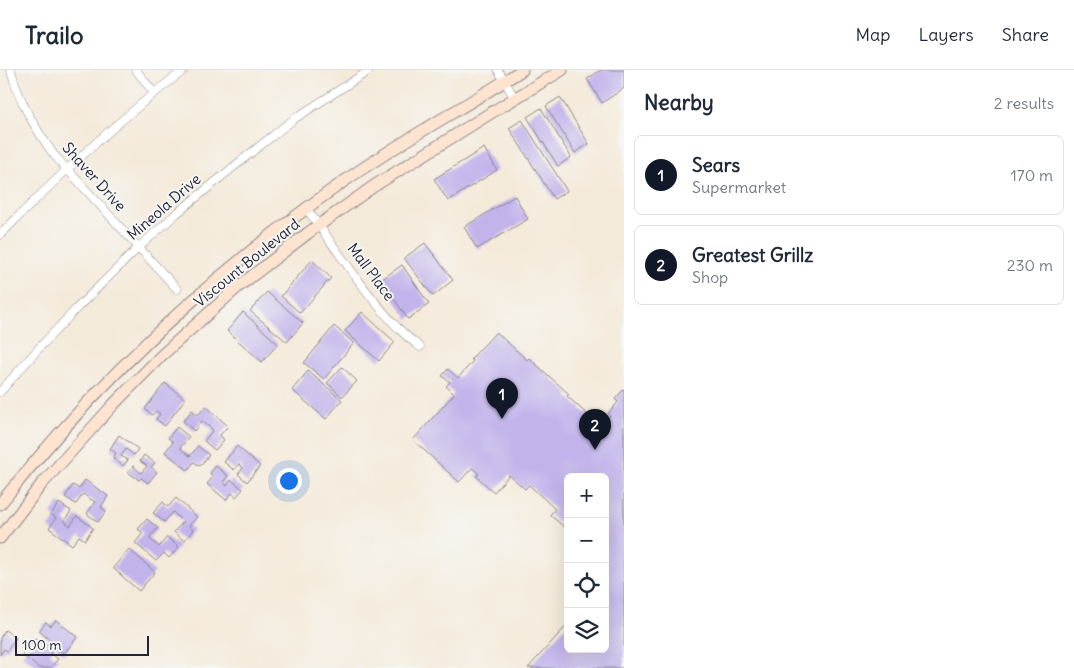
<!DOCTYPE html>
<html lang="en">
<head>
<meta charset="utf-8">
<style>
  body { margin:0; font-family:Delius,sans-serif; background:#f6f6f7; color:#1f2937 }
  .controls { position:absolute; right:15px; bottom:15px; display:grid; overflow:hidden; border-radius:8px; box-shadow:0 5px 20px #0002 }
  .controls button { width:45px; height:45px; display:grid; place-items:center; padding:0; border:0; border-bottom:1px solid #e0e1e3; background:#fff; color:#1f2937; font:25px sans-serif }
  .scale { position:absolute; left:15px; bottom:12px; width:134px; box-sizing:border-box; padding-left:5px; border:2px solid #22223b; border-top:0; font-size:14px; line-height:18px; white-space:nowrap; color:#22223b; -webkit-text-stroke:4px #f6f6f2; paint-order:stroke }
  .you { position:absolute; left:288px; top:410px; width:18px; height:18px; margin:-12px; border:4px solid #fff; border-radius:50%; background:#1a73e8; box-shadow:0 0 0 8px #1a73e833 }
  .badge { display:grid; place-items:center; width:32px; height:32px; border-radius:50%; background:#111827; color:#fff; font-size:16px; font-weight:700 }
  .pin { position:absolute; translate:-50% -41px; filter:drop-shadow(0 1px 2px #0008) }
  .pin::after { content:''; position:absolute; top:26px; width:18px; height:15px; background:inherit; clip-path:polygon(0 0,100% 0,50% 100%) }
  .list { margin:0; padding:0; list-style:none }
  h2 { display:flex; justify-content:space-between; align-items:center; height:65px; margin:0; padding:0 20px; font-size:21px }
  h2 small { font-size:16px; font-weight:400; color:#747a83 }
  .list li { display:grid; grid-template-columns:32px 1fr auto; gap:15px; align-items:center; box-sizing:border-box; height:80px; margin:0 10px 10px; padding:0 10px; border:1px solid #e0e1e3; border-radius:8px }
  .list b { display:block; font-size:19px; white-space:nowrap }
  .list p { margin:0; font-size:16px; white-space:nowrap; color:#747a83 }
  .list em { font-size:16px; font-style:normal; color:#747a83 }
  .icon { flex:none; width:28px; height:28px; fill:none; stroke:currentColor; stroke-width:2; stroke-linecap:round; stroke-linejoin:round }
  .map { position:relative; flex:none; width:624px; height:598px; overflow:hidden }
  header { display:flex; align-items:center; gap:30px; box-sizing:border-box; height:70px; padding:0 25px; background:#fff; border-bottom:1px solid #e0e1e3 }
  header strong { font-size:24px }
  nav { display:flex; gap:28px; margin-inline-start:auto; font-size:18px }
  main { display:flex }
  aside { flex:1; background:#fff }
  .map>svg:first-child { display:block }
  .building { fill:#c2b4eb }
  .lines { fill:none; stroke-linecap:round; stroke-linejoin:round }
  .street-casing { stroke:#8b868a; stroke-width:9 }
  .secondary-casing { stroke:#8b868a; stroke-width:13 }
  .street { stroke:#fff; stroke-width:8 }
  .secondary { stroke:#fde4d0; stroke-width:11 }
  .labels { text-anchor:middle; stroke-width:4; stroke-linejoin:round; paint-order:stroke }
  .street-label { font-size:15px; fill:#22223b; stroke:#f6f6f2 }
</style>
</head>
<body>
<header>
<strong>Trailo</strong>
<nav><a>Map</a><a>Layers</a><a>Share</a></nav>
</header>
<main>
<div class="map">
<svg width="624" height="598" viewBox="0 0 624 598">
  <rect width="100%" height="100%" fill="#f6f6f2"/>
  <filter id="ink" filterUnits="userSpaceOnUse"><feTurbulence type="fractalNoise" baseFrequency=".02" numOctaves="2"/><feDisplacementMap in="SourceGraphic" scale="10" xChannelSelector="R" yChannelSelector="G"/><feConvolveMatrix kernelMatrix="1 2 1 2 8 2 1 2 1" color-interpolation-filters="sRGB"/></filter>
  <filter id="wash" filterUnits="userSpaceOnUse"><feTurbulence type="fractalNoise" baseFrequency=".0096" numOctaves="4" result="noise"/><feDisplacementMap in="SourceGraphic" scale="20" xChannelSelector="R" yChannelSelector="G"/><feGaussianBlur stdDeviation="1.12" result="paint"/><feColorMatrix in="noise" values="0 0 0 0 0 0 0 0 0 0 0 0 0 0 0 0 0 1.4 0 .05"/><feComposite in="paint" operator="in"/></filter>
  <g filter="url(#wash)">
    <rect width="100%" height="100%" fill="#f4eada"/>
    <g id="blocks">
      <g class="building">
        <path d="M601,0H624V18L602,33L587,9Z"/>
        <path d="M560,27L589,74L575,83L546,36Z"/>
        <path d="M541,38L571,87L558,96L527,47Z"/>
        <path d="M522,50L567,121L554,129L509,58Z"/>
        <path d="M484,78L497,100L448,131L434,109Z"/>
        <path d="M515,126L528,149L477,179L464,157Z"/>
        <path d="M425,173L453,210L433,226L404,188Z"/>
        <path d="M312,190L331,208L300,243L281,226Z"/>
        <path d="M402,195L429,234L408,249L381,210Z"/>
        <path d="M267,222L303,253L287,272L250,241Z"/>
        <path d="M243,242L278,274L262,292L227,261Z"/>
        <path d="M362,242L395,272L379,291L345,261Z"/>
        <path d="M334,256L354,273L324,309L304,293Z"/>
        <path d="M496,262L527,290L529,288L569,324L567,326L600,356L610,346L608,344L618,332L615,329L624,319V598H528L568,554V579H605V407H568V460L550,445L555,439L529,415L525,419L509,405L494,422L476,406L479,404L472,398L459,412L413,370L454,324L446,316L450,312L442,306L448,299L458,308L473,291L471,289Z"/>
        <path d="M342,297L357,311L342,327L327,313Z"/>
        <path d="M308,301L342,330L326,349L292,320Z"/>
        <path d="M165,313L185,329L165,356L156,349L160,344L156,341L152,345L145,339Z"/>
        <path d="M206,336L228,356L220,365L224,370L215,380L204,371L213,360L202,351L194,361L183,351L192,340L198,345Z"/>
        <path d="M177,357L189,367L180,378L190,386L198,376L209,385L200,396L194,392L188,400L165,382L173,372L168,368Z"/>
        <path d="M119,365L138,379L134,385L126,379L121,386L128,390L123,396L113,388L116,383L110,379Z"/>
        <path d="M237,376L260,396L247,412L238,404L243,398L239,394L234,400L224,392Z"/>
        <path d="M144,385L155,393L151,397L157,402L148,413L141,408L139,410L128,402L133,396L141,403L147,396L140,391Z"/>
        <path d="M216,396L228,406L223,412L227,416L231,410L243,419L236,427L232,423L226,430L207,414L213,407L210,403Z"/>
        <path d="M85,410L108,426L101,437L106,441L98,452L87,444L95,432L83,424L76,434L65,427L73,415L79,419Z"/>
        <path d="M176,428L197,447L189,456L193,460L184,471L174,462L183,452L173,442L164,452L153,443L163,432L168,437Z"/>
        <path d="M59,433L71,441L64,451L70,456L77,446L93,458L85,470L79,466L72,475L49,458L56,448L51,444Z"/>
        <path d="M147,449L158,458L149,468L159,477L167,467L179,477L169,488L164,483L156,491L135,473L143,463L138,459Z"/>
        <path d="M129,479L155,502L139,521L113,498Z"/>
        <path d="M56,550L77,567L64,584L55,576L50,583L58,589L50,598H39L22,585L35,569L45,577L50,570L39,561L46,552L51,556Z"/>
        <path d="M5,560L16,568L7,581L4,579L0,585V568Z"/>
      </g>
    </g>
  </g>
  <g filter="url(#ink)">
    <use href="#blocks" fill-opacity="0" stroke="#8b868a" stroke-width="1"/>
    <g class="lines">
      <g class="street-casing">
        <g id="street">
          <path d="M11,0C19,32 35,58 54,85L177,219"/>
          <path d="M136,0L154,23"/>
          <path d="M498,0L515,29"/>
          <path d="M306,138C336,178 363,221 397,257C404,264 412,271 420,277"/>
          <path d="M0,165C58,106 118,50 184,0"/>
          <path d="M0,322L40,277L78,237L139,177L176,144L242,90L294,49L370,0"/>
        </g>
      </g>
      <g class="secondary-casing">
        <g id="secondary">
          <path d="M0,434C99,309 213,203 343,112C401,71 463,38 522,0"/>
          <path d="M0,468L41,415L113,335L162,285L239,216L308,163L374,116L489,44L562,0"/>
        </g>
      </g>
      <use href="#street" class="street"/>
      <use href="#secondary" class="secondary"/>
    </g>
  </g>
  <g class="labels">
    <g class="street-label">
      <text transform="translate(94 107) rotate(48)" y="5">Shaver Drive</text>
      <text transform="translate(164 137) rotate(-41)" y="5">Mineola Drive</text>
      <text transform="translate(247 193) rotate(-39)" y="5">Viscount Boulevard</text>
      <text transform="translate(371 202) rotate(53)" y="5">Mall Place</text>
    </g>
  </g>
</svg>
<div class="controls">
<button>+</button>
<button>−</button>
<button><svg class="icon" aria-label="locate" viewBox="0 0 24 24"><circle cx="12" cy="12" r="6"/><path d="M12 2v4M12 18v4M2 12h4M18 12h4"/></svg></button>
<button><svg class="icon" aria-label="layers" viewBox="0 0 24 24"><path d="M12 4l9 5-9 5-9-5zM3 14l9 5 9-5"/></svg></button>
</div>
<div class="scale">100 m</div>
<div class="you"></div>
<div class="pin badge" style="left:502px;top:349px">1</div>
<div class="pin badge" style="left:595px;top:380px">2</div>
</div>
<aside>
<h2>Nearby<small>2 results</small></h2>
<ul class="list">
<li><span class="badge">1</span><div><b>Sears</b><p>Supermarket</p></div><em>170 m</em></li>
<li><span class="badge">2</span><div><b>Greatest Grillz</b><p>Shop</p></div><em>230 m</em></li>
</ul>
</aside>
</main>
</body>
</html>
